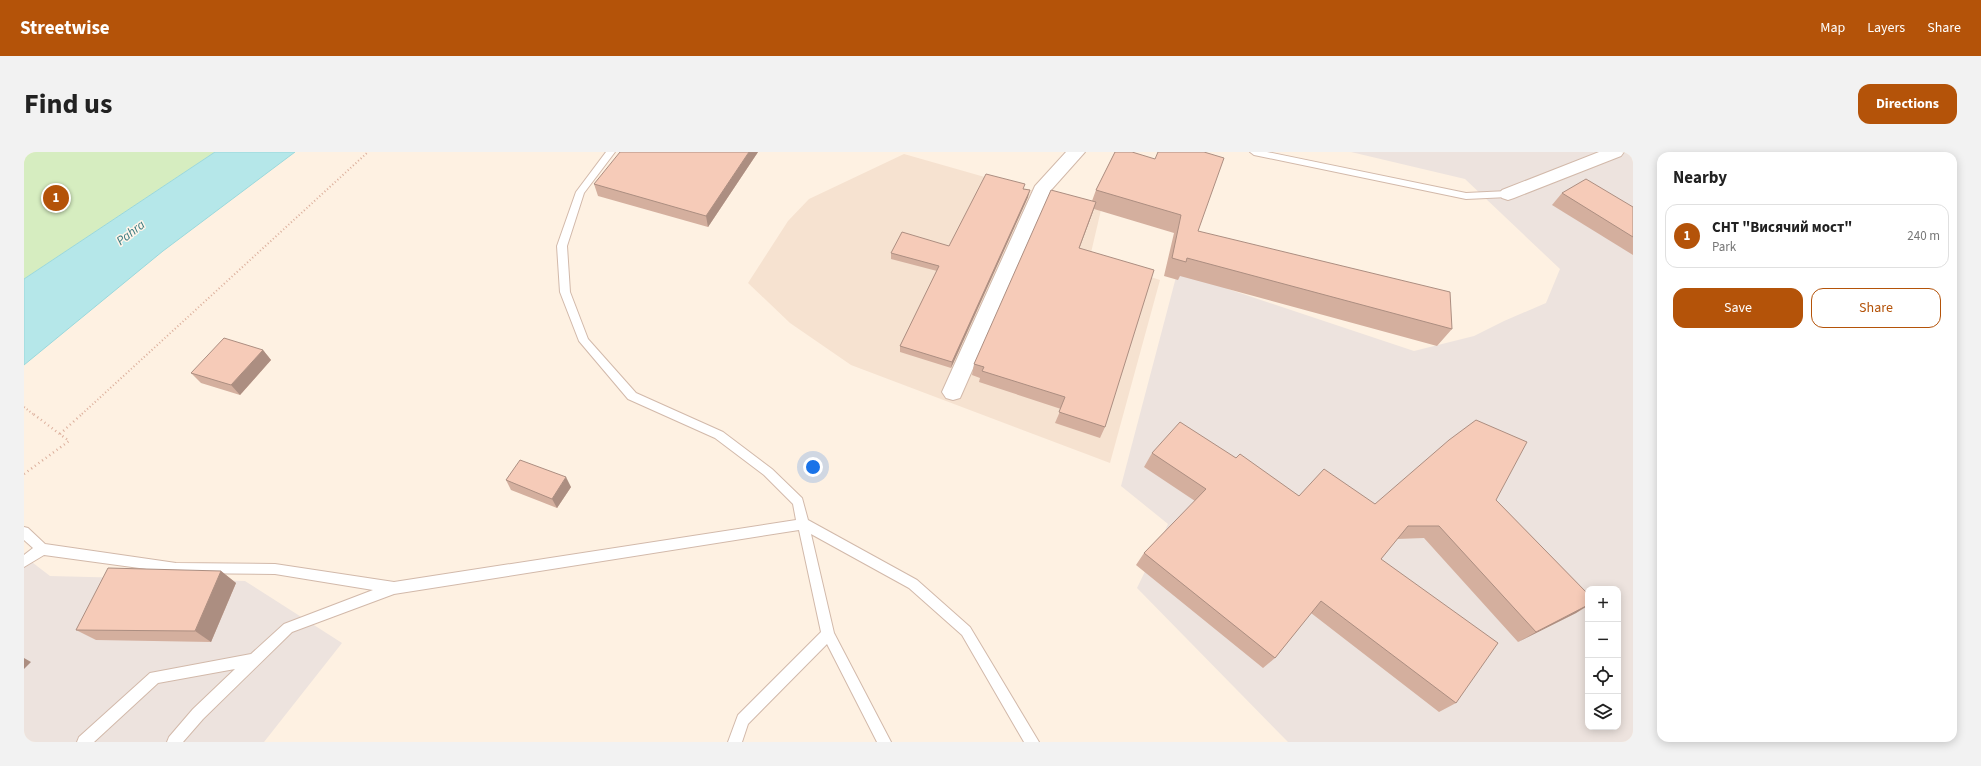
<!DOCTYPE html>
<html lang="en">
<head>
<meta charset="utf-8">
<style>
  body { margin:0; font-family:"Source Sans 3",sans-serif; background:#f2f2f2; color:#222 }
  .controls { position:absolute; right:12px; bottom:12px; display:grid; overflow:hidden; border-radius:8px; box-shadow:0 2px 10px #0003 }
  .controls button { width:36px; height:36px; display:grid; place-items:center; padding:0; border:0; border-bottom:1px solid #e0e0e0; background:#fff; color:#222; font:20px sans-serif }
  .you { position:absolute; left:789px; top:315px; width:14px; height:14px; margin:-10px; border:3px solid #fff; border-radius:50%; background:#1a73e8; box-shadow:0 0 0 6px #1a73e833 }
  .badge { display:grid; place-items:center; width:26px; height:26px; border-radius:50%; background:#b45309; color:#fff; font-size:13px; font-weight:700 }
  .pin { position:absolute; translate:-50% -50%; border:2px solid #fff; box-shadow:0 1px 4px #0006 }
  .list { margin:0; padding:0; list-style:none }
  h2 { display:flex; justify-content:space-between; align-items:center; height:52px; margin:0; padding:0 16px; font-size:17px }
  h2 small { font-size:13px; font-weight:400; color:#767676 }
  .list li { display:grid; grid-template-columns:26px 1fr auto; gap:12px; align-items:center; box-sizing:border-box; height:64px; margin:0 8px 8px; padding:0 8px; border:1px solid #e0e0e0; border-radius:12px }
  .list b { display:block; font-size:15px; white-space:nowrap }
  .list p { margin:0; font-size:13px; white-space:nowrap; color:#767676 }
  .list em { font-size:13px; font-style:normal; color:#767676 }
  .actions { display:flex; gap:8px; padding:12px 16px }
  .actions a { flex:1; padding:9px 0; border:1px solid #b45309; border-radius:12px; text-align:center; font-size:14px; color:#b45309 }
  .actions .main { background:#b45309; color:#fff }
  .icon { flex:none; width:22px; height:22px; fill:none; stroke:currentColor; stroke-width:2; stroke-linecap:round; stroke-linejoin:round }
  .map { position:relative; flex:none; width:1609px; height:590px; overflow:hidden; border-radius:12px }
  header { display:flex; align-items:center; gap:24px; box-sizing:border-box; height:56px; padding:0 20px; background:#b45309; color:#fff }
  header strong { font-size:19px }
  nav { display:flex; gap:22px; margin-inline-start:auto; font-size:14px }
  .intro { display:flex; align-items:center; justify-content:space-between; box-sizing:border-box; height:96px; padding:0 24px }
  h1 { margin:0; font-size:28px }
  .button { padding:10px 18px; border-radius:12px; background:#b45309; color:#fff; font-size:14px; font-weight:700 }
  main { display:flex; gap:24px; padding:0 24px }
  aside { flex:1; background:#fff; border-radius:12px; box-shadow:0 2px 10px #0003 }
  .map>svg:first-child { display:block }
  .residential { fill:#f6e2d0 }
  .industrial { fill:#ede3de; fill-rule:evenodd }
  .green { fill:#d6edc0 }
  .water { fill:#b5e7e9; stroke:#9ad8dc }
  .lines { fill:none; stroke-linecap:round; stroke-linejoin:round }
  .lane-casing { stroke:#d2b9aa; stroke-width:2 }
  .street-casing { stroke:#d2b9aa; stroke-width:2 }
  .path-far1 { stroke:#dbae9b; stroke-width:2; stroke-dasharray:1 2.5; stroke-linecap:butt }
  .path { stroke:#dbae9b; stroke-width:2.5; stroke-dasharray:1 3.5; stroke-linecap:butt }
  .lane { fill:#fff; fill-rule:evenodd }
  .street { fill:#fff; fill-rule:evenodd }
  .wall { fill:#d4af9e }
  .shaded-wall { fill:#ac8e81 }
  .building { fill:#f6cbb8; stroke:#ac8e81 }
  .labels { text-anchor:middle; stroke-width:3; stroke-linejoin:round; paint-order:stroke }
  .water-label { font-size:13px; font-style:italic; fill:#397a7f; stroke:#fff5ea }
</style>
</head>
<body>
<header>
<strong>Streetwise</strong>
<nav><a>Map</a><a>Layers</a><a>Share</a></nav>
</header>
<div class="intro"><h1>Find us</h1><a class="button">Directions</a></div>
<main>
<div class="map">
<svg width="1609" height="590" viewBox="0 0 1609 590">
  <rect width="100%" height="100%" fill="#fef1e2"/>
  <path class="residential" d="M880,2L1077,58L1066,105L1136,128L1086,311L827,213L766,171L724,131L764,69L785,47Z"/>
  <g class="industrial">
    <path d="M1327,0H1609V590H1264L1113,436L1144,372L1097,334L1156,110L1204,137L1390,199L1450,184L1480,169L1522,151L1536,117L1441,27ZM1564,437H1594V575H1564Z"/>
    <path d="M0,404L26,424L221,429L318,491L240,590H0Z"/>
  </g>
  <path class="green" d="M0,0H191L0,127Z"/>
  <path class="water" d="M191,0H271L139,99L0,213V127Z"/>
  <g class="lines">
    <g class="lane-casing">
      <g id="lane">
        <path d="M582,0H591L560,41L543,94L546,140L564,187L612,241L699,280L748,317L778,346L784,368L893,428L946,475L1015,590H1000L938,483L885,436L787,382L810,481L867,590H853L803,492L724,572L718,590H704L714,563L797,480L775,378L370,442L268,480L179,567L159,590H143L145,585L169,557L211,517L134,531L70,590H53L55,585L126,521L227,502L260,472L349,438L251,422L152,421L20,403L0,415V403L9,396L0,388V375L4,376L21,392L152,411L251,412L370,430L772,368L769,352L740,323L691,286L604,247L555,189L536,140L533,94L552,40Z"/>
        <path d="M1226,0H1243L1442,41L1484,39L1488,42L1484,45L1442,47L1230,3Z"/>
      </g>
    </g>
    <g class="street-casing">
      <g id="street">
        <path d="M1042,0H1061L1028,37L936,246L929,248L922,246L918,240L1011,34Z"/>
        <path d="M1575,0H1600L1597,4L1490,46L1484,48L1478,46L1475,42L1478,38Z"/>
      </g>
    </g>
    <g class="path-far1">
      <path d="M0,255L9,262"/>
      <path d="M58,262L344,0"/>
    </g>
    <g class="path">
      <path d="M36,282L59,261"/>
      <path d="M0,322L45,289L8,261"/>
    </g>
    <use href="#lane" class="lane"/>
    <use href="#street" class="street"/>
  </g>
  <g class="wall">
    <path d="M734,0L684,75L574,44L570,32Z"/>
    <path d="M1091,0L1174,79L1428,177L1413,194L1156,124L1154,128L1140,124L1150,81L1070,57L1055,96L1081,275L1076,286L1031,271L1037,257L955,230L956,226L948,223L950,212L1068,49L1072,38Z"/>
    <path d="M1000,37L1004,45L927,216L876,200V194L913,119L867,107V101L925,94Z"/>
    <path d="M1538,41L1609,55V103L1528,53Z"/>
    <path d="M239,198L247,208L216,243L177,231L167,221Z"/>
    <path d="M1128,301L1212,306L1275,344L1351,352L1472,348L1564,442V454L1552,461L1494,490L1400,386L1373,387L1357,407L1432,551L1415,560L1287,461L1251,506L1239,516L1112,413L1120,401L1171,349L1120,315Z"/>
    <path d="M482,328L547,335L533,356L487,338Z"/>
    <path d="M197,419L212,431L187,490L72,488L52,478Z"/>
  </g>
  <g class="shaded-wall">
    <path d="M725,0H734L684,75L682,64Z"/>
    <path d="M1006,38L1004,45L927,216L928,210Z"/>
    <path d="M1072,50L1068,62L1051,108L1055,96Z"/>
    <path d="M239,198L247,208L216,243L207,233Z"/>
    <path d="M542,325L547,335L533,356L528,347Z"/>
    <path d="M197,419L212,431L187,490L171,479Z"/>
    <path d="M1564,453L1552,461L1494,490L1512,480Z"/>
    <path d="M0,506L7,510L0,517Z"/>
  </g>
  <g class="building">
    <path d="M596,0H725L682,64L570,32Z"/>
    <path d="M1091,0H1108L1131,7L1134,0H1180L1200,6L1174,79L1426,140L1428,177L1163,106L1162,110L1148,106L1157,63L1072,38Z"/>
    <path d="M962,22L1001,32L999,37L1006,38L928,210L876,194L915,114L867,101L878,80L925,94Z"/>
    <path d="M1562,27L1609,55V85L1538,41Z"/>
    <path d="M1027,38L1072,50L1055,96L1130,118L1081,275L1035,260L1041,245L958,219L960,215L950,212Z"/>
    <path d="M200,186L239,198L207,233L167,221Z"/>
    <path d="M1452,268L1503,290L1472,348L1564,442V453L1512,480L1415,374H1384L1357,407L1474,491L1432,551L1297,449L1251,506L1120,401L1182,337L1128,301L1156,270L1212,306L1216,302L1275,344L1300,317L1351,352L1425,288Z"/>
    <path d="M496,308L542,325L528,347L482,328Z"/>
    <path d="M84,416L197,419L171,479L52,478Z"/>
  </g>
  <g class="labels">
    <g class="water-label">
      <text transform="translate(106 80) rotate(-38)" y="5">Pahra</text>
    </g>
  </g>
</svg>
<div class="controls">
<button>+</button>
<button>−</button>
<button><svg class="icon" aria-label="locate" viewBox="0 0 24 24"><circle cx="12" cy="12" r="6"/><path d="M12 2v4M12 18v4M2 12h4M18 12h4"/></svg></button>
<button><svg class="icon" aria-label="layers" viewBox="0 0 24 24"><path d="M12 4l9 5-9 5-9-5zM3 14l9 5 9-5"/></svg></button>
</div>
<div class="you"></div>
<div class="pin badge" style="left:32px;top:46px">1</div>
</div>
<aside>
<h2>Nearby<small></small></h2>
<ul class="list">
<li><span class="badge">1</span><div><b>СНТ &quot;Висячий мост&quot;</b><p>Park</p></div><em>240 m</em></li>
</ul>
<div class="actions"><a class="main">Save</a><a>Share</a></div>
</aside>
</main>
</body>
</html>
